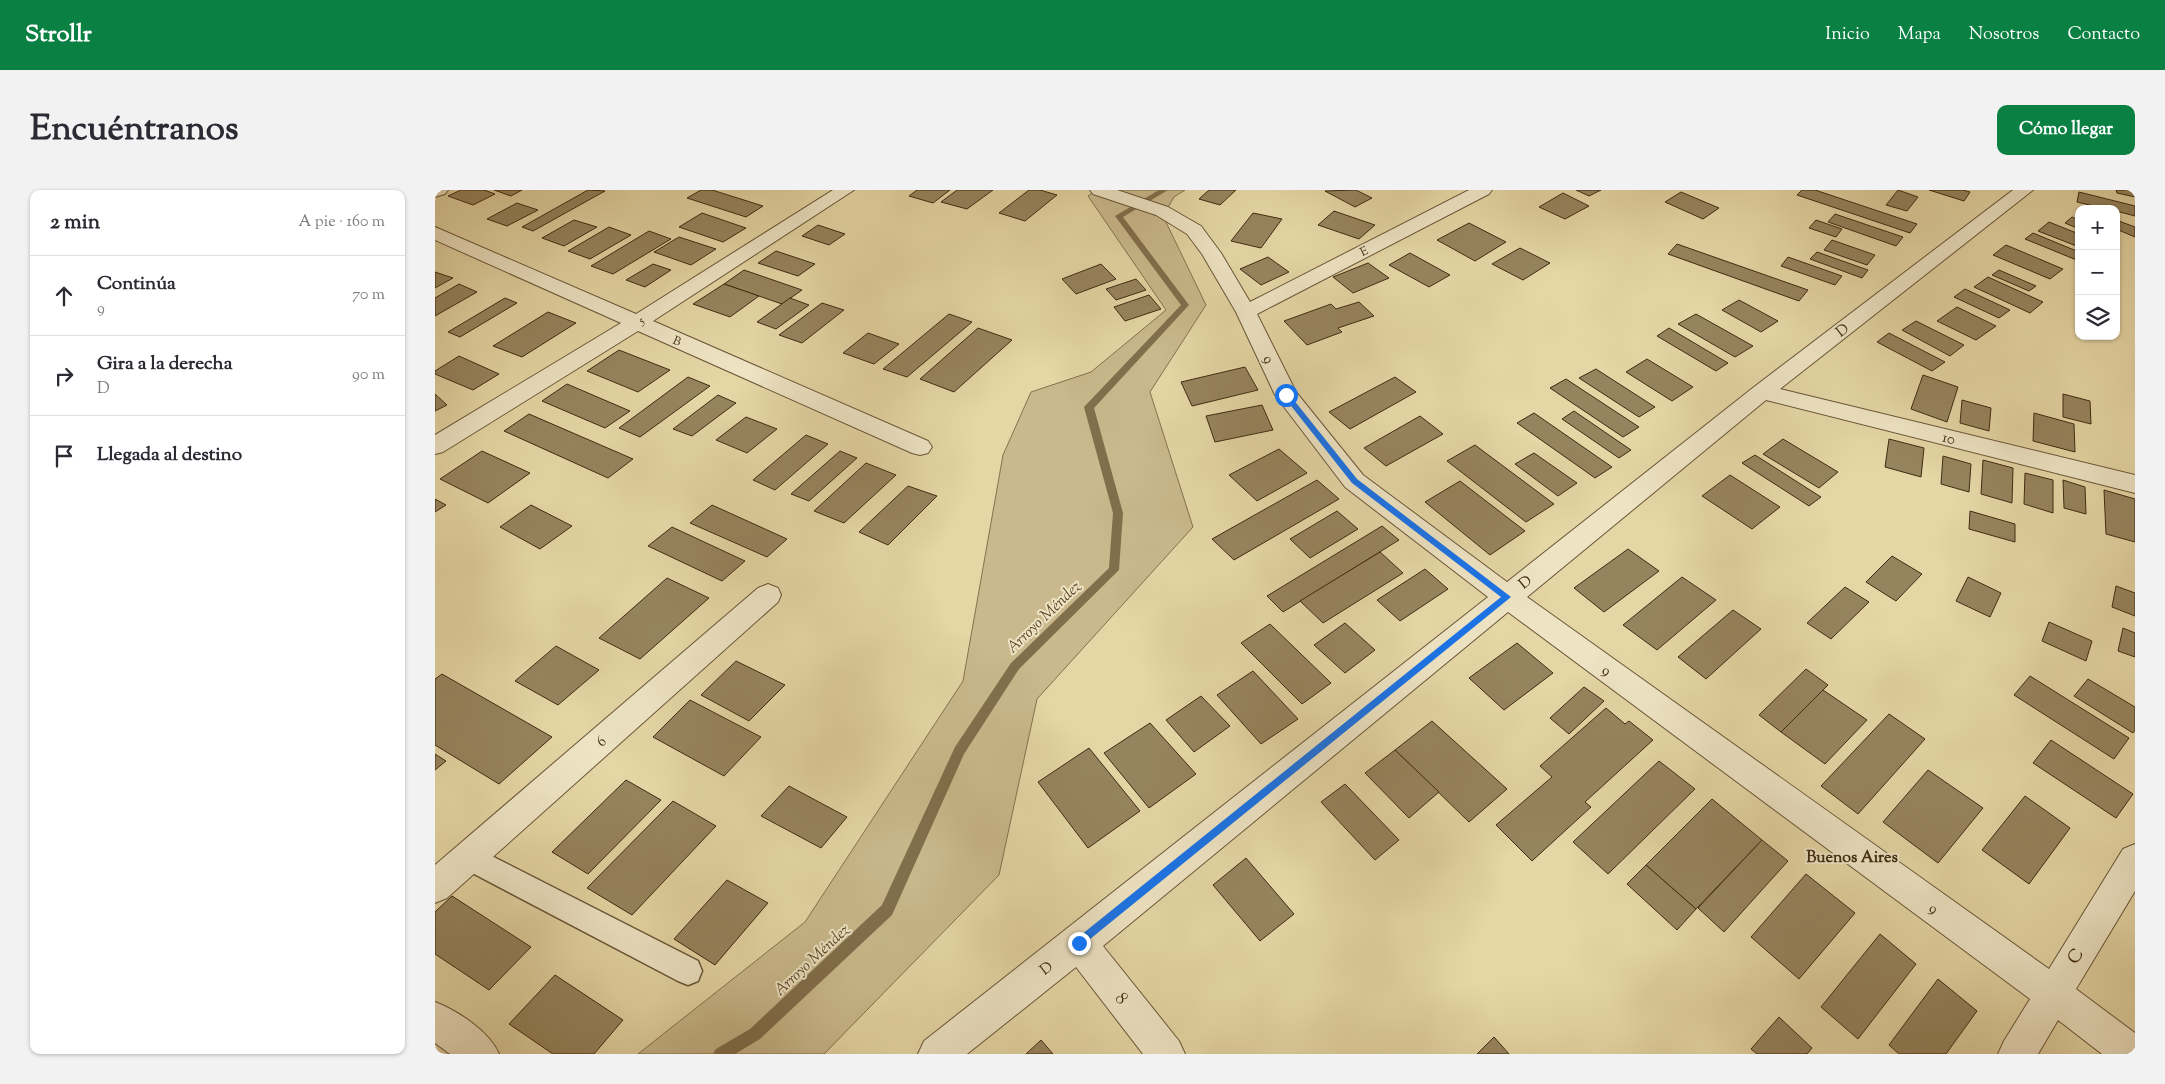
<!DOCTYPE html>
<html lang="es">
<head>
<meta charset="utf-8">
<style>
  body { margin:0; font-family:"Sorts Mill Goudy",serif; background:#f2f2f3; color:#2b2b33 }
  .controls { position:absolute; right:15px; top:15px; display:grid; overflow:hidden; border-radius:10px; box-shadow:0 1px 4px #0004 }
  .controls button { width:45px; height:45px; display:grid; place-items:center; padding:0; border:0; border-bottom:1px solid #e1e1e2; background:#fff; color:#2b2b33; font:25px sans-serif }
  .stop { position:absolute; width:15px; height:15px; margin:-11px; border:4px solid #1a73e8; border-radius:50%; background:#fff }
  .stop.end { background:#1a73e8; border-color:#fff; box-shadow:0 1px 5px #0008 }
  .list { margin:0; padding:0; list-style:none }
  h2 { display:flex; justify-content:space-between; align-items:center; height:65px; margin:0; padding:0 20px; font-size:21px }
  h2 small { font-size:16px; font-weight:400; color:#7c7c81 }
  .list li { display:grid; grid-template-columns:32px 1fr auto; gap:15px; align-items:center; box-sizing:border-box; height:80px; padding:0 20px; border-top:1px solid #e1e1e2 }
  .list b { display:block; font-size:19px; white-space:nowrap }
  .list p { margin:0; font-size:16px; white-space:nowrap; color:#7c7c81 }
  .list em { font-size:16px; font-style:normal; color:#7c7c81 }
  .icon { flex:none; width:28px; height:28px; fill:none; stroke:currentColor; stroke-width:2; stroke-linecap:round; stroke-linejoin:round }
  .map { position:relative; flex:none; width:1700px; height:864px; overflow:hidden; border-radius:10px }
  header { display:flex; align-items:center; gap:30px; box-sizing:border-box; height:70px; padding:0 25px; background:#0b8043; color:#fff }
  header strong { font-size:24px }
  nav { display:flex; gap:28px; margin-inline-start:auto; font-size:18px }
  .intro { display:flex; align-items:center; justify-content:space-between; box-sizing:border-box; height:120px; padding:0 30px }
  h1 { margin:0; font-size:35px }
  .button { padding:12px 22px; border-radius:10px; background:#0b8043; color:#fff; font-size:18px; font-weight:700 }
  main { display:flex; gap:30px; padding:0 30px }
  aside { flex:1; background:#fff; border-radius:10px; box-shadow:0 1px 4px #0004 }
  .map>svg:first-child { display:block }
  .green { fill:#c9b98c; stroke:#84724f }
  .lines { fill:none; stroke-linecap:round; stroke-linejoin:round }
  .stream { fill:#816f4c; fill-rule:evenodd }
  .building { fill:#96845e; stroke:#402b12 }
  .service-casing { stroke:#695637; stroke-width:3 }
  .minor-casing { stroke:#695637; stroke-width:2 }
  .service { fill:#eee4c4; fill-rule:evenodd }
  .minor { fill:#eee4c4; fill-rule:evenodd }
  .route { fill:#1a73e8 }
  .labels { text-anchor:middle; stroke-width:4; stroke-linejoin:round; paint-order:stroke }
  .far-street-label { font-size:12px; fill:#402b12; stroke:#eee4c4 }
  .street-label { font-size:15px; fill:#402b12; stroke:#eee4c4 }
  .water-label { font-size:16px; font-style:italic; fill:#5b472a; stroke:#eee4c4 }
  .neighbourhood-label { font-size:16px; font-weight:bold; fill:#402b12; stroke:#eee4c4 }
  .near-street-label { font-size:18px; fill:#402b12; stroke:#eee4c4 }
</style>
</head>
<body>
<header>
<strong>Strollr</strong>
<nav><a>Inicio</a><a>Mapa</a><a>Nosotros</a><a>Contacto</a></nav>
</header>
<div class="intro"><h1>Encuéntranos</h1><a class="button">Cómo llegar</a></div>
<main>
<aside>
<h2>2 min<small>A pie · 160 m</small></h2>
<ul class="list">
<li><svg class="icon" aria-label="ahead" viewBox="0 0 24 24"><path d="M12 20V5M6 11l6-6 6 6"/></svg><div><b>Continúa</b><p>9</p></div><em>70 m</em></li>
<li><svg class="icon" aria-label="right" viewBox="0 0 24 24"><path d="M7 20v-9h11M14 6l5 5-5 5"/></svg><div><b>Gira a la derecha</b><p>D</p></div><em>90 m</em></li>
<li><svg class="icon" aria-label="arrive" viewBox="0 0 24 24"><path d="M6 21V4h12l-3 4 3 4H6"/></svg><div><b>Llegada al destino</b></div></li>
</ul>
</aside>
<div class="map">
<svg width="1700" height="864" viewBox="0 0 1700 864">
  <rect width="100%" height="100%" fill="#e5d6a5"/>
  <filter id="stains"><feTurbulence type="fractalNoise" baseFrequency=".004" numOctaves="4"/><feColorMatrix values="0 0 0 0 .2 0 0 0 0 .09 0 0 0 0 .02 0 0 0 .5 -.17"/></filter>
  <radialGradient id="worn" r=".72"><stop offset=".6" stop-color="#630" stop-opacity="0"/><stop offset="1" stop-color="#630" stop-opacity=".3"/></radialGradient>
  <path class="green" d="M661,0H750L739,7L728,26L771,115L715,202L758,337L602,509L564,685L389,864H203L370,732L528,491L568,265L596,202L656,182L731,120L653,6Z"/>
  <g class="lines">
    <path class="stream" d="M724,0H733L688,27L754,115L659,218L688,323L684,380L584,479L529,564L457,725L325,849L300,864H278L281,859L315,839L447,715L520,557L576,473L674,378L678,323L649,217L746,115L680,26Z"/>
  </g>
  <g class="building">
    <path d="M26,0H49L60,4L38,15L13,6Z"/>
    <path d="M59,0H87L76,6Z"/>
    <path d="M153,0L170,1L98,41L87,37Z"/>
    <path d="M266,0H277L328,16L311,27L252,8Z"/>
    <path d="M482,0H515L498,13L474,6Z"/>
    <path d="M522,0H558L532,19L506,12Z"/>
    <path d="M594,0H605L622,5L590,31L564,23Z"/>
    <path d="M774,0H801L785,15L764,9Z"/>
    <path d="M921,0L937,8L920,17L890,1Z"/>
    <path d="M1141,0H1166L1154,6Z"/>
    <path d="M1367,0H1380L1482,34L1475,43L1362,5Z"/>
    <path d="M1463,0L1483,7L1472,21L1451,15Z"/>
    <path d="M1494,0H1528L1535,2L1529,11Z"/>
    <path d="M1681,0H1699L1700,7L1682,3Z"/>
    <path d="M1246,2L1284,18L1268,29L1230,12Z"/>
    <path d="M1644,2L1700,16V26L1681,21V19H1671L1642,12Z"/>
    <path d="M1128,3L1154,16L1130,29L1104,17Z"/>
    <path d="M82,13L103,20L72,36L52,29Z"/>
    <path d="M899,21L940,35L924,49L883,35Z"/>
    <path d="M267,23L311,38L288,52L244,37Z"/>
    <path d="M818,23L847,29L826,58L796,51Z"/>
    <path d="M1400,24L1468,47L1461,56L1393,32Z"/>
    <path d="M1637,27L1644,30V39L1630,33Z"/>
    <path d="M139,30L162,37L129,56L107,48Z"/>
    <path d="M1381,30L1407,39L1401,47L1374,38Z"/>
    <path d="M1681,30L1700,37V47L1681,39Z"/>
    <path d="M1614,32L1644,44V57L1603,41Z"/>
    <path d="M1034,33L1071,52L1040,71L1002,50Z"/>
    <path d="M383,35L410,44L394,55L367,46Z"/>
    <path d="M174,37L196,45L155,69L133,61Z"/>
    <path d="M214,41L236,49L178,84L156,76Z"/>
    <path d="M1598,43L1644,62V71L1590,49Z"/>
    <path d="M244,47L281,59L256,75L219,62Z"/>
    <path d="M1397,50L1440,65L1432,75L1389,60Z"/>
    <path d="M1242,54L1373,100L1364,111L1233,64Z"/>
    <path d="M1571,55L1628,79L1615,89L1558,65Z"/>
    <path d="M1085,58L1115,73L1088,90L1057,74Z"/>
    <path d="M341,61L380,74L363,86L323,73Z"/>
    <path d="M1382,62L1433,80L1427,88L1375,69Z"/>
    <path d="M975,63L1015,85L994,97L954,75Z"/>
    <path d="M833,67L854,82L826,95L805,79Z"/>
    <path d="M1353,67L1407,86L1400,95L1346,76Z"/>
    <path d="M933,73L954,88L918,103L898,87Z"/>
    <path d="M218,74L236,80L210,97L191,90Z"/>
    <path d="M666,74L681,89L641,104L627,89Z"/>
    <path d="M309,80L367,100L347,114L289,94Z"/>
    <path d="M1564,80L1601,96L1594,101L1557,85Z"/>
    <path d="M0,82L18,88L0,98Z"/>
    <path d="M1553,87L1608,112L1595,123L1539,97Z"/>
    <path d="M701,89L711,100L681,110L671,99Z"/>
    <path d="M24,94L42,102L0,126V108Z"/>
    <path d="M289,94L324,106L295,127L258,114Z"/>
    <path d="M1530,99L1575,120L1564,128L1519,107Z"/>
    <path d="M714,105L726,119L690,131L679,117Z"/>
    <path d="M70,108L82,113L25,147L13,142Z"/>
    <path d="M355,108L374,115L341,139L322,132Z"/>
    <path d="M1304,110L1343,131L1326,142L1287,120Z"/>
    <path d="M924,112L939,126L903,138L907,142L872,155L849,131L896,114L901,119Z"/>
    <path d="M387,113L409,120L367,153L344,145Z"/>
    <path d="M1522,117L1561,136L1541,150L1502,131Z"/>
    <path d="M113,122L141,133L87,167L58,156Z"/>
    <path d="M514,124L537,132L472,187L448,179Z"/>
    <path d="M1261,124L1318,156L1300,167L1243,134Z"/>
    <path d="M1481,131L1529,155L1515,166L1467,140Z"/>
    <path d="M543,138L577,150L519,202L485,189Z"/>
    <path d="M1234,138L1293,173L1281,181L1222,146Z"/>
    <path d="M433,143L464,154L439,174L408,163Z"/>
    <path d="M1454,143L1510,172L1497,181L1442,152Z"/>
    <path d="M184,160L235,180L203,202L152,181Z"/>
    <path d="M24,166L64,184L38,200L0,184V181Z"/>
    <path d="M1212,169L1258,197L1237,211L1191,182Z"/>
    <path d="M810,177L823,200L757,216L746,192Z"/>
    <path d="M1161,179L1220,217L1204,227L1144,188Z"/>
    <path d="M1488,185L1523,197L1512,232L1476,219Z"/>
    <path d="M253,187L275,196L205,247L184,238Z"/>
    <path d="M960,187L981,202L915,239L894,222Z"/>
    <path d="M1131,189L1204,237L1188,247L1115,198Z"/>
    <path d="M132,194L195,221L170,238L107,211Z"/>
    <path d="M0,204L12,215L0,221Z"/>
    <path d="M1628,204L1655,211L1656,234L1628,227Z"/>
    <path d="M283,205L301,213L257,246L238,239Z"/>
    <path d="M1527,210L1556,218L1554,241L1525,233Z"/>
    <path d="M827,215L838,240L780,252L771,226Z"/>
    <path d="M1139,221L1196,260L1184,268L1127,229Z"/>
    <path d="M1099,223L1177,277L1160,288L1082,233Z"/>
    <path d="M1599,223L1639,234L1640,262L1598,251Z"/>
    <path d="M94,224L198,269L173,288L69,241Z"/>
    <path d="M985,226L1008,244L951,276L929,258Z"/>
    <path d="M311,227L342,239L312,263L281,250Z"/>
    <path d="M371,245L393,254L340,300L318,290Z"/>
    <path d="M1348,249L1403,282L1384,298L1328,264Z"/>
    <path d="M1454,249L1489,258L1486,287L1450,277Z"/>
    <path d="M1040,255L1119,314L1091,332L1012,271Z"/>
    <path d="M844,259L872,283L822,311L794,285Z"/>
    <path d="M47,261L95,283L53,313L5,289Z"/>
    <path d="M405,261L422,268L374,311L356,304Z"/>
    <path d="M1099,263L1142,293L1123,306L1080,274Z"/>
    <path d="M1320,265L1386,307L1374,316L1307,273Z"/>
    <path d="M1508,266L1536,274L1534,302L1506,294Z"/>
    <path d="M1548,270L1578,278L1577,313L1546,304Z"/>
    <path d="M431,273L461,285L409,333L379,321Z"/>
    <path d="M1590,283L1618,290V323L1589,314Z"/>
    <path d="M1295,285L1345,317L1317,339L1267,306Z"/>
    <path d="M882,290L904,309L799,370L777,349Z"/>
    <path d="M1628,290L1650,297L1651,324L1629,318Z"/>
    <path d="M1025,291L1090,341L1055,365L990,312Z"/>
    <path d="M473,296L502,306L453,355L424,342Z"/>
    <path d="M1669,300L1700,309V352L1671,344Z"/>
    <path d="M0,309L11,315L0,322Z"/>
    <path d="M96,315L137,336L105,359L65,337Z"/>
    <path d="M277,315L352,349L332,367L255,333Z"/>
    <path d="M902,321L923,339L875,368L855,349Z"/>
    <path d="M1535,321L1580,334V352L1534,339Z"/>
    <path d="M947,336L964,350L848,422L832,406Z"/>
    <path d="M237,337L310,371L287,391L213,356Z"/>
    <path d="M1193,359L1224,381L1169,422L1139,398Z"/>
    <path d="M945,362L968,383L888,433L865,411Z"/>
    <path d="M1457,366L1487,384L1461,411L1431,392Z"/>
    <path d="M990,379L1013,399L965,431L942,410Z"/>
    <path d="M1247,387L1281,410L1222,460L1188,435Z"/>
    <path d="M1533,387L1566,403L1555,427L1521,411Z"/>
    <path d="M232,388L274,408L205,469L164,448Z"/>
    <path d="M1681,396L1700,403V426L1677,417Z"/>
    <path d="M1410,397L1434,412L1396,449L1372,433Z"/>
    <path d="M1298,420L1326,439L1271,489L1243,467Z"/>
    <path d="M1614,432L1657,451L1651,471L1607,451Z"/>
    <path d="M910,433L940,460L910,483L879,455Z"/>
    <path d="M835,434L896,493L867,514L806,453Z"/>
    <path d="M1688,438L1700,443V467L1683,461Z"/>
    <path d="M1082,453L1118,483L1069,520L1034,488Z"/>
    <path d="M121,456L164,480L123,515L80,491Z"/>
    <path d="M301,471L350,495L314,531L266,505Z"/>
    <path d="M1371,479L1393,495L1346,542L1324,525Z"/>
    <path d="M818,481L863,529L826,554L782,505Z"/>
    <path d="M7,484L117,547L64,594L0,555V489Z"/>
    <path d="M1595,486L1694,548L1679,569L1579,505Z"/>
    <path d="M1653,489L1700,517V540L1698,543L1639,506Z"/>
    <path d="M1149,497L1169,511L1134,544L1115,528Z"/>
    <path d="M1388,500L1432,530L1390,574L1346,542Z"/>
    <path d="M766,506L795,536L759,562L731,530Z"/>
    <path d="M255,510L326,547L289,586L218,547Z"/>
    <path d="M1171,518L1190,534L1194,531L1218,550L1150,612L1156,617L1097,671L1061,635L1117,587L1105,576Z"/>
    <path d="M1454,524L1490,549L1423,624L1386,596Z"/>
    <path d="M997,531L1072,599L1034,632L960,560Z"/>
    <path d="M715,533L761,584L714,618L669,563Z"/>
    <path d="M1616,550L1698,604L1681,628L1598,573Z"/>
    <path d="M654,558L705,621L653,658L603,592Z"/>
    <path d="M960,560L1004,602L974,628L930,583Z"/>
    <path d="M0,564L11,571L0,580Z"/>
    <path d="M1224,571L1260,599L1173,684L1138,652Z"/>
    <path d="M1493,580L1548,618L1503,673L1448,632Z"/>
    <path d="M191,590L226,610L153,684L117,662Z"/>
    <path d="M910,594L964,650L940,670L886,612Z"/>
    <path d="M354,596L412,627L386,658L326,626Z"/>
    <path d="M1590,606L1635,638L1594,694L1547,660Z"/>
    <path d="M1277,609L1327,650L1261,719L1211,675Z"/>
    <path d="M238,611L281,636L197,725L152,698Z"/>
    <path d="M1327,650L1353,671L1289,742L1263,718Z"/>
    <path d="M811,668L859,724L825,751L778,695Z"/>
    <path d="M1211,675L1261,719L1242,740L1192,694Z"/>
    <path d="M1371,684L1420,723L1364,789L1316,747Z"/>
    <path d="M292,690L333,713L280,775L239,749Z"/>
    <path d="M17,706L96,757L54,800L0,764V722Z"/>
    <path d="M1445,744L1481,774L1423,849L1386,817Z"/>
    <path d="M120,785L188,830L159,864H118L74,834Z"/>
    <path d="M1503,789L1542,821L1511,864H1464L1454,855Z"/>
    <path d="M1344,827L1377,858L1372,864H1322L1316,859Z"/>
    <path d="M1059,847L1074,864H1042Z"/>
    <path d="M606,850L618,864H591Z"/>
  </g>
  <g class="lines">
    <g class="service-casing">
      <path id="service" d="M33,654L263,771L267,781L263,791L253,795L243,791L24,676L20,667L24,658Z"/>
    </g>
    <g class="minor-casing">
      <g id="minor">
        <path d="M0,0H13L10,4L0,7Z"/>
        <path d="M398,0H419L218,131L493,251L497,257L493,263L485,265L477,263L203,141L8,262L0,264V245L186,133L0,50V37L201,124Z"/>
        <path d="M655,0H682L733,17L766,36L786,63L815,112L1034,0H1057L1054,4L822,124L861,202L928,285L1072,392L1319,197L1578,0H1598L1345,199L1700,285V303L1331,210L1092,407L1614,779L1688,659L1700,654V701L1641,799L1700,843V864H1667L1623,830L1603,864H1563L1569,851L1595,809L1073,422L668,756L744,851L750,864H708L641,777L532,864H483L489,851L1053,407L910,297L840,205L801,122L767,64L752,44L721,25L658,4Z"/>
        <path d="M333,394L343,398L346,405L343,412L12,708L0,713V675L323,398Z"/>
        <path d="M0,812C23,821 54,841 64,864H15L0,853Z"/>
      </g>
    </g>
    <use href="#service" class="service"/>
    <use href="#minor" class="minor"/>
  </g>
  <path class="route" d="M849,204H854L922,289L1076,407L644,758L639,753L641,749L1066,407L917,293L849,207Z"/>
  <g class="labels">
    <g class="far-street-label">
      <text transform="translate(929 61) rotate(-27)" y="4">E</text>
      <text transform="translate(206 130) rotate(-32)" y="4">5</text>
      <text transform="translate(242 151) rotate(24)" y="4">B</text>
    </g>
    <g class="street-label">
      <text transform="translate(1407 140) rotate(-38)" y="5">D</text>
      <text transform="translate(834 169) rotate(64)" y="5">9</text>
      <text transform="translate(1514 248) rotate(14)" y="5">10</text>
      <text transform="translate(1090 392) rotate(-39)" y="5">D</text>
      <text transform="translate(1172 480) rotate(36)" y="5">9</text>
      <text transform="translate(166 551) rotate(-41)" y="5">6</text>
      <text transform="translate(1499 718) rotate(36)" y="5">9</text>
      <text transform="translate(611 778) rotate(-38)" y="5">D</text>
    </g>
    <g class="water-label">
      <text transform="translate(608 426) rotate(-44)" y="6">Arroyo Méndez</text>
      <text transform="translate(376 769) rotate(-43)" y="6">Arroyo Méndez</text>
    </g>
    <g class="neighbourhood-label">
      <text x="1417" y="672">Buenos Aires</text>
    </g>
    <g class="near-street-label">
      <text transform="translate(1640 766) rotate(-58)" y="6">C</text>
      <text transform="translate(687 808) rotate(52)" y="6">8</text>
    </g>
  </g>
  <rect width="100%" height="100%" filter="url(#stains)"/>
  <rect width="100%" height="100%" fill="url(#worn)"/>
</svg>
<div class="controls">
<button>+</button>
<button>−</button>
<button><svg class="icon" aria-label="layers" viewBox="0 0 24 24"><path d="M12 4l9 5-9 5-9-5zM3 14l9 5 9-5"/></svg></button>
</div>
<div class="stop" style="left:851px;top:205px"></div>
<div class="stop end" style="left:644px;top:753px"></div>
</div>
</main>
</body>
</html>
